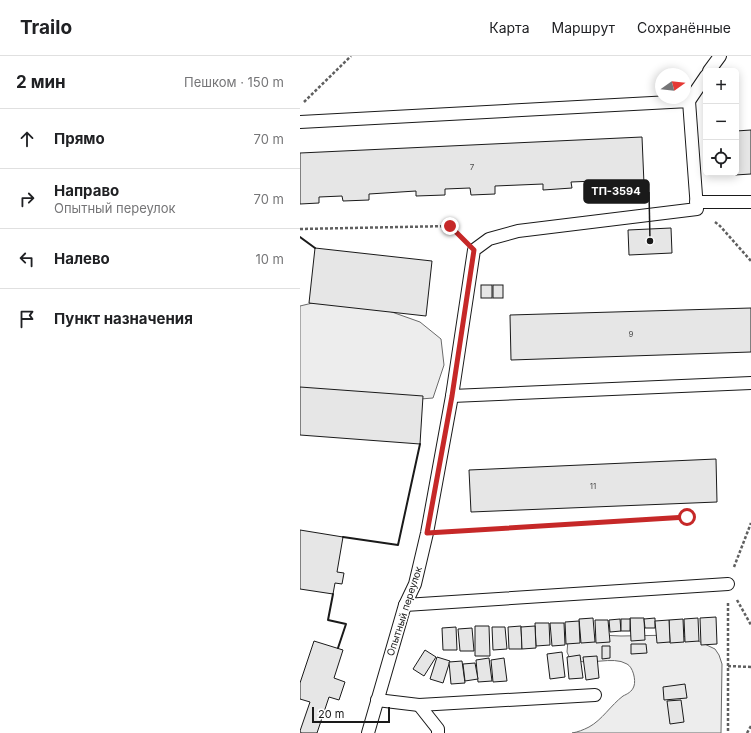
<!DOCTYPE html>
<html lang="ru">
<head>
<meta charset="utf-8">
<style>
  body { margin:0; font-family:Inter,sans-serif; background:#f2f2f2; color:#202124 }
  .controls { position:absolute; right:12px; top:12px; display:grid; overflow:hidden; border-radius:6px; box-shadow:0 2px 10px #0003 }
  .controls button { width:36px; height:36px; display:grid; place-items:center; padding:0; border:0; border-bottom:1px solid #e0e0e0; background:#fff; color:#202124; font:20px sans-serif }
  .compass { position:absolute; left:355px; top:12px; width:36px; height:36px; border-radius:50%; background:#fff; box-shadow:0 2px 10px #0003; rotate:75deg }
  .scale { position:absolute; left:12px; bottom:10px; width:78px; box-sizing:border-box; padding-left:4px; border:2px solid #1a1a1a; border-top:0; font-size:11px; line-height:14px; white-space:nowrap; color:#1a1a1a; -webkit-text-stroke:3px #fff; paint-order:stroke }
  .stop { position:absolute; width:12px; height:12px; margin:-9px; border:3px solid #c62828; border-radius:50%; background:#fff }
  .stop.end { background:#c62828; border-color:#fff; box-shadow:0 1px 4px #0008 }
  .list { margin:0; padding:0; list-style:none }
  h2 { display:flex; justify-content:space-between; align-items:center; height:52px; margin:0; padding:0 16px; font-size:17px }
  h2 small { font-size:13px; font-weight:400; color:#757577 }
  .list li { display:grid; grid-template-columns:26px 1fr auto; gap:12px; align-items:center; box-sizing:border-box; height:60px; padding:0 16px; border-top:1px solid #e0e0e0 }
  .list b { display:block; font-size:15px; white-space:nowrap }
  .list p { margin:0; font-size:13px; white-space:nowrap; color:#757577 }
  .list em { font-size:13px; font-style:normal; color:#757577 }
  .icon { flex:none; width:22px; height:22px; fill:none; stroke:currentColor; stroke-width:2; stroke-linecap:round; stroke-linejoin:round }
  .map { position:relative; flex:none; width:451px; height:677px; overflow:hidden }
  header { display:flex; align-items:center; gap:24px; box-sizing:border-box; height:56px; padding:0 20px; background:#fff; border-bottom:1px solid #e0e0e0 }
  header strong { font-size:19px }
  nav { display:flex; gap:22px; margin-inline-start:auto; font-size:14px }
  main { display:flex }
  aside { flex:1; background:#fff }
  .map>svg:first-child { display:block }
  .green { fill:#ededed; stroke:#6a6a6a }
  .building { fill:#e6e6e6; stroke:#1a1a1a }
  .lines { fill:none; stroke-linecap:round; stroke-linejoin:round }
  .lane-casing { stroke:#1a1a1a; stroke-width:14 }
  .path { stroke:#5f5f5f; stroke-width:2.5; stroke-dasharray:3 2; stroke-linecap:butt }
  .lane { stroke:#fff; stroke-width:12 }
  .wall { stroke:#1a1a1a; stroke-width:2 }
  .route { stroke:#c62828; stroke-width:5 }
  .labels { text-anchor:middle; stroke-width:3; stroke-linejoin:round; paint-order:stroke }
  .number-label { font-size:8px; fill:#4d4d4d }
  .street-label { font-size:10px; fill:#1a1a1a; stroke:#fff }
  .leader { fill:none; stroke:#1a1a1a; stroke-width:1.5 }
  .callout-dot { fill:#1a1a1a; stroke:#fff; stroke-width:1.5 }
  .callout { fill:#1a1a1a; stroke:#1a1a1a; stroke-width:1.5 }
  .callout-label { font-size:11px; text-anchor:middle; font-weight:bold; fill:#fff }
</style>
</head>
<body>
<header>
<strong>Trailo</strong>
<nav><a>Карта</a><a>Маршрут</a><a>Сохранённые</a></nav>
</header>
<main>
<aside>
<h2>2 мин<small>Пешком · 150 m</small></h2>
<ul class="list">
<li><svg class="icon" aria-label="ahead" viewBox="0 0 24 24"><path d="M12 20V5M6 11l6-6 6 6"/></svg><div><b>Прямо</b></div><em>70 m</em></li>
<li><svg class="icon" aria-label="right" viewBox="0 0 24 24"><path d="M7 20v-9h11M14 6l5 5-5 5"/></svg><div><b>Направо</b><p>Опытный переулок</p></div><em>70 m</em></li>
<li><svg class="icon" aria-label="left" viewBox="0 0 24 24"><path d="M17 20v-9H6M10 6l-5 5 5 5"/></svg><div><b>Налево</b></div><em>10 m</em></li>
<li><svg class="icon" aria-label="arrive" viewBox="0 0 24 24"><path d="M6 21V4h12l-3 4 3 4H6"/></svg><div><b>Пункт назначения</b></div></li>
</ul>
</aside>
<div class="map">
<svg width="451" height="677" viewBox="0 0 451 677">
  <rect width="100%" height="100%" fill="#fff"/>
  <g class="green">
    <path d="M25,244L75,250L120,266L141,283L144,309L133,342L108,344L0,345V250Z"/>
    <path d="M275,578L321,580L377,579L392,582L415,593L419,599L422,608L421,677H272C278,676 283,674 289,671C302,664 311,649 323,640C327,638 332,636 334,630C336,624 333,611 327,608C312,599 289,611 270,603L267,596L268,584Z"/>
  </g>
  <g class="building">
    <path d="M451,74V118L435,119V117H436V75Z"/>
    <path d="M342,81L344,128L295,131V125L271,126L272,132L243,134V128L195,130V138L171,139L170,132L145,133V139L116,140V135L69,138V144L43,145L42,140L19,141V147L0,148V97Z"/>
    <path d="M371,172L372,197L329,199L328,174Z"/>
    <path d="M15,192L132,205L126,260L9,247Z"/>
    <rect x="181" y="229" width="11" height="13"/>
    <rect x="193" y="229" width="10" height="13"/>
    <path d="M451,252V296L211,304L210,259Z"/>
    <path d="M0,331L123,340L120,388L0,379Z"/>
    <path d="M416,403L417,446L171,456L169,414Z"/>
    <path d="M0,474L43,481L37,516L44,517L42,528L35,527L33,538L0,533Z"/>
    <path d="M416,561L417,588L401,589L400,562Z"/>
    <path d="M293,562L295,586L281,587L279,563Z"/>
    <path d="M330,562H344L345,584L331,585Z"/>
    <path d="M355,562V572H345L344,563Z"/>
    <path d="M398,562L399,585L385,586L384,563Z"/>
    <path d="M320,563L321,575L310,576L309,564Z"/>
    <rect x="321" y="563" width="9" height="12"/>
    <path d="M383,563L384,586L370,587L369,564Z"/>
    <path d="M295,564H308L310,586L296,587Z"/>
    <path d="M369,564L370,586L357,587L355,565Z"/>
    <path d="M279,565L280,587L266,588L265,566Z"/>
    <path d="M235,567H249L250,589L236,590Z"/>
    <path d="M250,567H264L265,589L252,590Z"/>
    <path d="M175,570H189L190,600H175Z"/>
    <path d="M221,570L222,593H209L208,571Z"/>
    <path d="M235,570L236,592L222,593L221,571Z"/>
    <path d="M156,571L157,594H143L142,572Z"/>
    <path d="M192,571H205L207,593L193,594Z"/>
    <path d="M172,572L174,595H160L158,573Z"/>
    <path d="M14,585L43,594L34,622L45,626L39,644L29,641L17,677H1L0,675L10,646L0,643V627Z"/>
    <path d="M331,588H346L347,597L331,598Z"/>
    <path d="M302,590H310V602L302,603Z"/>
    <path d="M125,594L136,601L124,620L113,613Z"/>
    <path d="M262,596L265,621L250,623L247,598Z"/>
    <path d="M280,599L283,622L269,623L267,601Z"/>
    <path d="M297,600L299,622L286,624L283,601Z"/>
    <path d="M137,601L150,605L143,627L130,623Z"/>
    <path d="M189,602L192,625L178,626L176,604Z"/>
    <path d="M204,602L207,625L193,626L191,604Z"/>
    <path d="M162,605L165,627L151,628L149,606Z"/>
    <path d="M175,607L178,623L165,625L163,608Z"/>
    <path d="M385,628L387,642L364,644L363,631Z"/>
    <path d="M381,644L384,666L370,668L367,645Z"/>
  </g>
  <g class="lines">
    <g class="lane-casing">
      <g id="lane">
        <path d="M409,15L420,0"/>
        <path d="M389,45L406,20"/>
        <path d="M0,66L389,45L397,153L218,175L189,183L174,194L152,340L127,477L115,528L105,549L68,677"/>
        <path d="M396,146H451"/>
        <path d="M152,340L451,327"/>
        <path d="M105,549L428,528"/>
        <path d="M77,644L119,649L295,639"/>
        <path d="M119,649L138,673V677"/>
      </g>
    </g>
    <g class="path">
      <path d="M4,46L51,0"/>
      <path d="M415,166L420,170L451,205"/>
      <path d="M0,173L150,170L161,181"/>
      <path d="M147,476L387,461"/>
      <path d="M434,511L451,467"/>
      <path d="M437,544L451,569"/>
      <path d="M428,547V677"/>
      <path d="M428,610L451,611"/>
      <path d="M447,677L451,670"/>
    </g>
    <use href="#lane" class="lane"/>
    <g class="wall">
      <path d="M0,181L15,192"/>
      <path d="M43,481L98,489L120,388"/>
      <path d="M33,538L28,564L46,568L38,592"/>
    </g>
  </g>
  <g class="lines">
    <path class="route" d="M150,170L174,194L152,340L127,477L387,461"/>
  </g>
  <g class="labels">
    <g class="number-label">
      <text x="172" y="114">7</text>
      <text x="331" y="281">9</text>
      <text x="293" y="433">11</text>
    </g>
    <g class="street-label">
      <text transform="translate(104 555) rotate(-72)" y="4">Опытный переулок</text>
    </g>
  </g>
  <path class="leader" d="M350 185L349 136"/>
  <circle class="callout-dot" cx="350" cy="185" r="4"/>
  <rect class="callout" x="284" y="124" width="65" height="23" rx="4"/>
  <g class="callout-label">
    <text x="316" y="139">ТП-3594</text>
  </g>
</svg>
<div class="controls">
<button>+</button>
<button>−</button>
<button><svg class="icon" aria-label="locate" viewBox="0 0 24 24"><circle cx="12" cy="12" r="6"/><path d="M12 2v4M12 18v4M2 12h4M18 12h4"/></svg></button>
</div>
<svg class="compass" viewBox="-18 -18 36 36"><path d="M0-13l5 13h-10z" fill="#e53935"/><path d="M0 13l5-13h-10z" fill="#757577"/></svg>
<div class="scale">20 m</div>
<div class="stop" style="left:387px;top:461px"></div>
<div class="stop end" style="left:150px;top:170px"></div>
</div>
</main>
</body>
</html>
